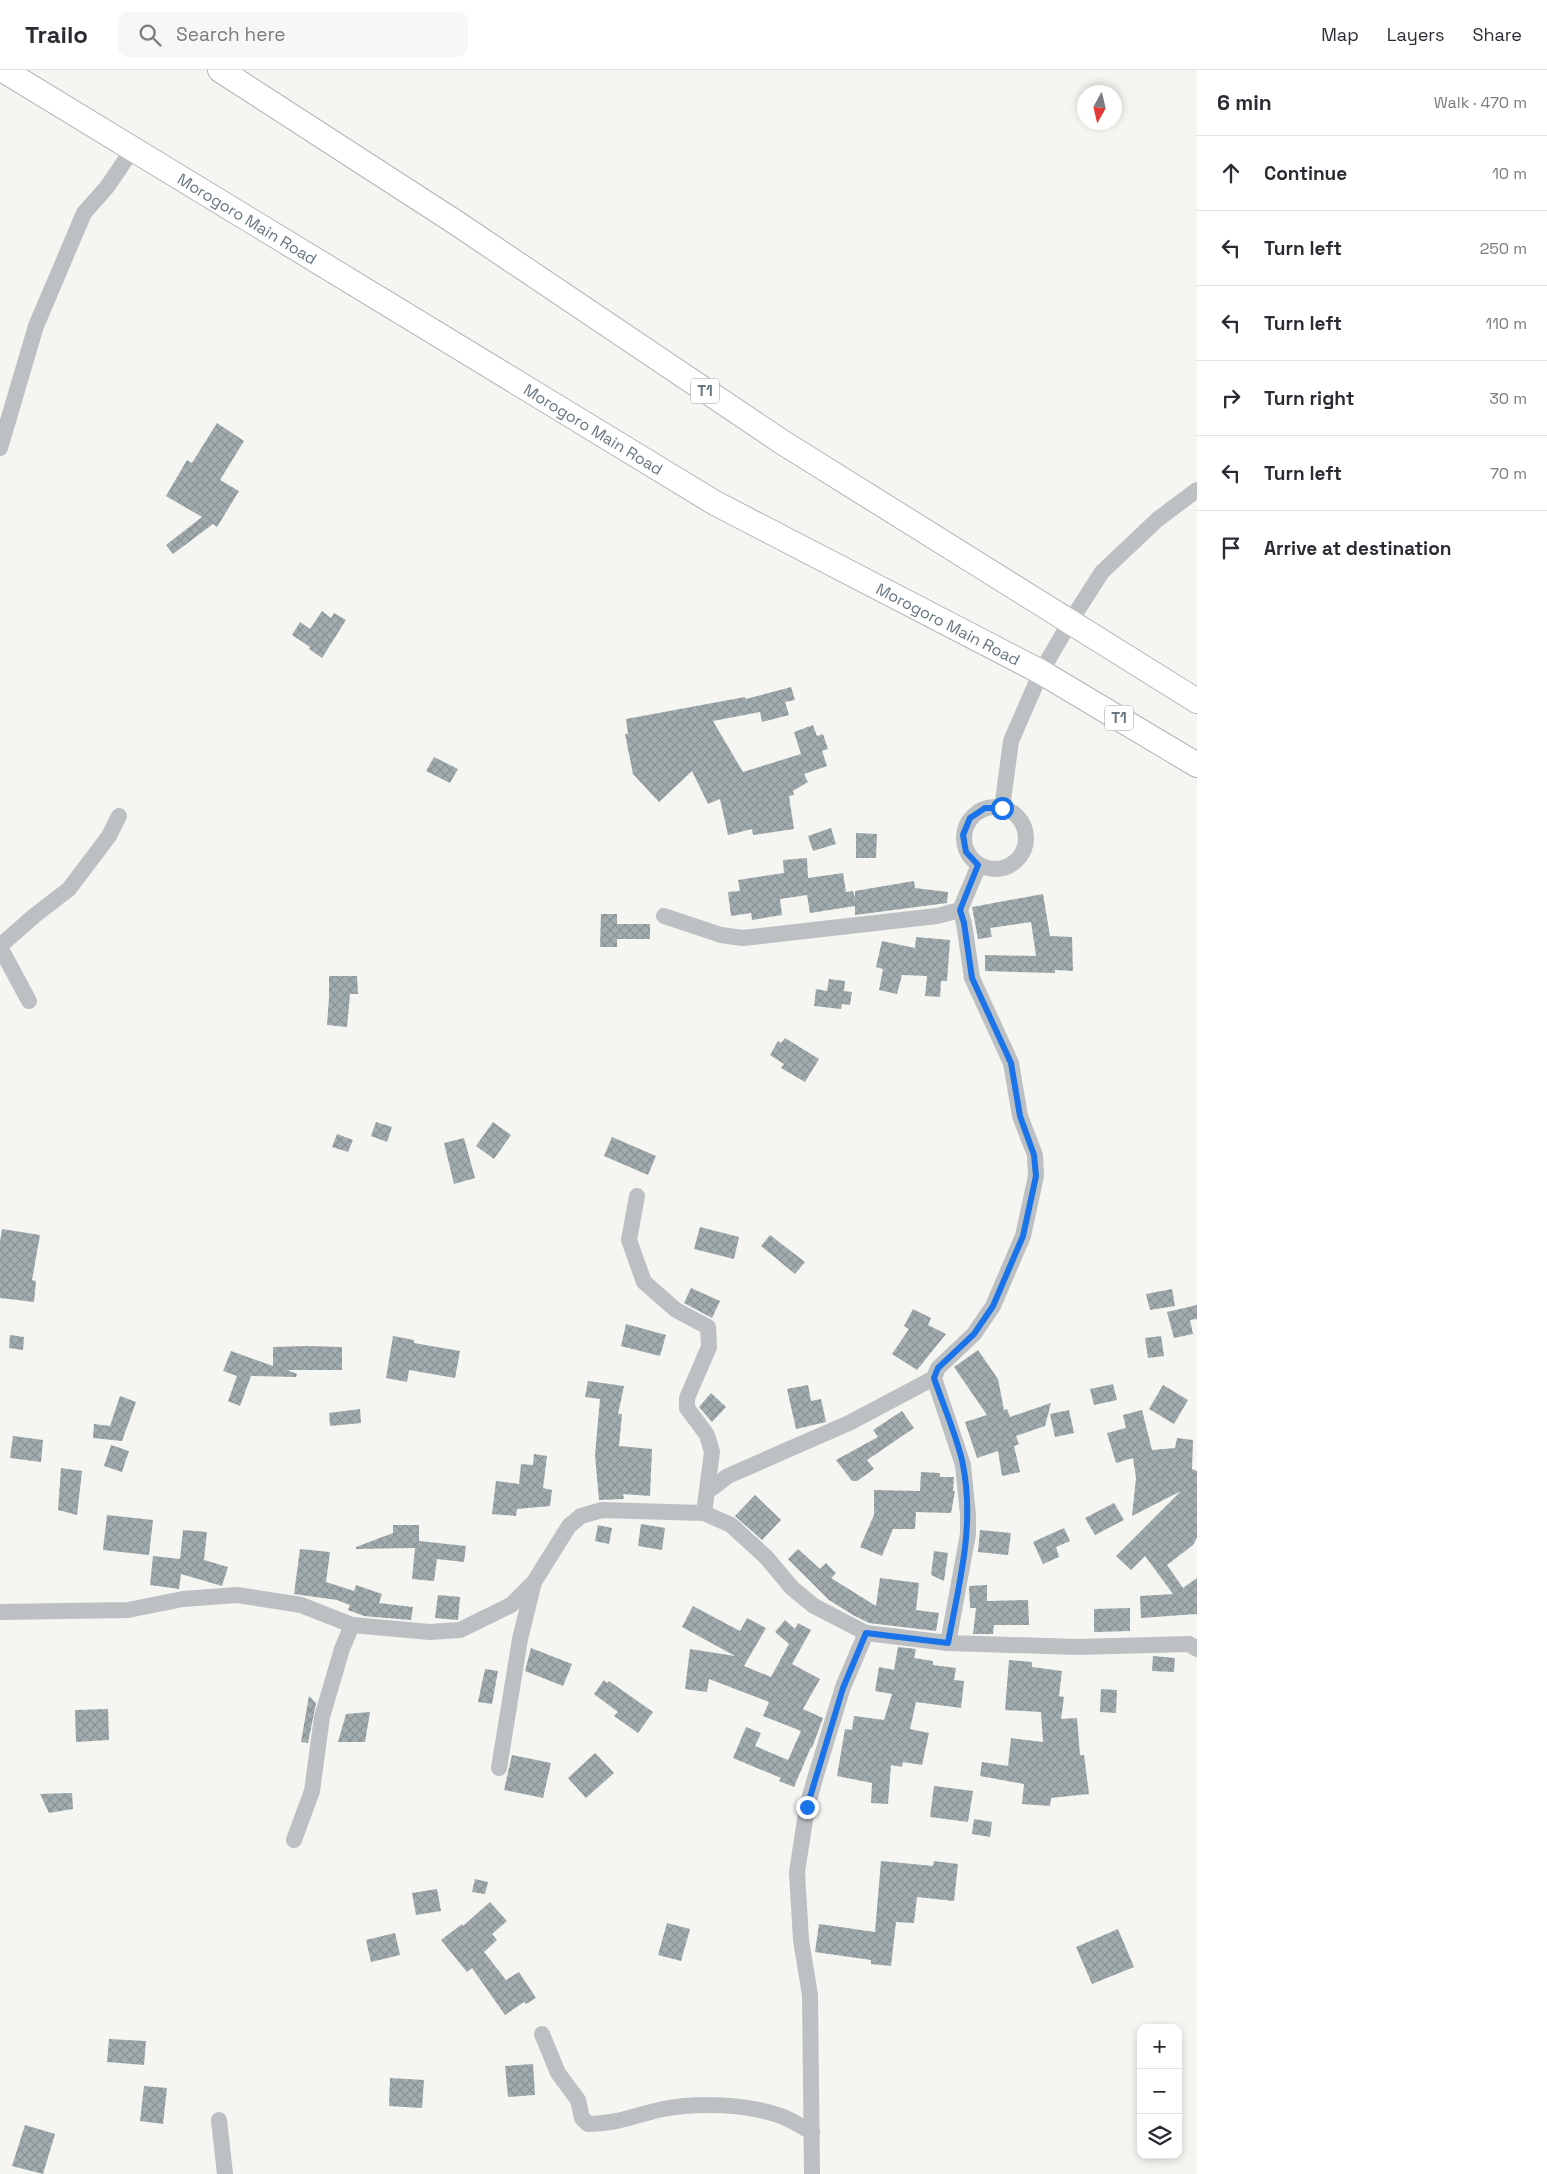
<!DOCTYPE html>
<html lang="en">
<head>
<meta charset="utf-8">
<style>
  body { margin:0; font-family:"Space Grotesk",sans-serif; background:#f7f7f7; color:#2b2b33 }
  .controls { position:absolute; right:15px; bottom:15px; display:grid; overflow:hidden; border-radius:10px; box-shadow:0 2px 8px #0003 }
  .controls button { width:45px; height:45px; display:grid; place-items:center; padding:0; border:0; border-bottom:1px solid #e1e1e2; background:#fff; color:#2b2b33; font:25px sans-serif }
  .compass { position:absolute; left:1077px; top:15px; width:45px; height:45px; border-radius:50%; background:#fff; box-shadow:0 2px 8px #0003; rotate:188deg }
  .stop { position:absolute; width:15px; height:15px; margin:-11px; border:4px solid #1a73e8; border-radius:50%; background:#fff }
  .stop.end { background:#1a73e8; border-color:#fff; box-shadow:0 1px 5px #0008 }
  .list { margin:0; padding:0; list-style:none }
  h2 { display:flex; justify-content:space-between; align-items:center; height:65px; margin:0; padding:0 20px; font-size:21px }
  h2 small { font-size:16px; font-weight:400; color:#7c7c81 }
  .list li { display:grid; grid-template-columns:32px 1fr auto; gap:15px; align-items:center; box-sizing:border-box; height:75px; padding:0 20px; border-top:1px solid #e1e1e2 }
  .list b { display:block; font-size:19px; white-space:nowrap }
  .list em { font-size:16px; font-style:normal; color:#7c7c81 }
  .icon { flex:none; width:28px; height:28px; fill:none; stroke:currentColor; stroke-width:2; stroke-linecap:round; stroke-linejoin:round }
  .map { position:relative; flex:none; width:1197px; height:2104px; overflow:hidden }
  header { display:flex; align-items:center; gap:30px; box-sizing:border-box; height:70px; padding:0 25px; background:#fff; border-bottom:1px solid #e1e1e2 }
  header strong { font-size:24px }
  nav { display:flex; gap:28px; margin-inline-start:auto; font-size:18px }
  .search { width:350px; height:45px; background:#f7f7f7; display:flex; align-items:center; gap:12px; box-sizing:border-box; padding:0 18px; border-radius:10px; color:#7c7c81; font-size:19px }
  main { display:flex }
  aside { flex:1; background:#fff }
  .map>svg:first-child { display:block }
  .building { fill:url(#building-cross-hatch) }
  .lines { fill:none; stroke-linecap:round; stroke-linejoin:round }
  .highway-casing { stroke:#afb4b6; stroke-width:26 }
  .minor { stroke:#bcc0c3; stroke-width:16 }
  .highway { stroke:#fff; stroke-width:24 }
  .route { stroke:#1a73e8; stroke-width:6 }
  .labels { text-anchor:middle; stroke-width:5; stroke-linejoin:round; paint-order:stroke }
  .shield { fill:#fff; stroke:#94a0a6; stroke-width:1 }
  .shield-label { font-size:15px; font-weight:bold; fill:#667780 }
  .street-label { font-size:16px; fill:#667780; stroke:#fff }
</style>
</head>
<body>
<header>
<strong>Trailo</strong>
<div class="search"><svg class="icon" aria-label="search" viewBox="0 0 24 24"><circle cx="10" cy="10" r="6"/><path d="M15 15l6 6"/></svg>Search here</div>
<nav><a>Map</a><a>Layers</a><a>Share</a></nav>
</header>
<main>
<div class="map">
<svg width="1197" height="2104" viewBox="0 0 1197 2104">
  <defs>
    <pattern id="building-cross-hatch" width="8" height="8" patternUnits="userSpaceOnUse" patternTransform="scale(1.25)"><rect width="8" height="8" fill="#a2acaf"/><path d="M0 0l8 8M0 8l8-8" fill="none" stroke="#889194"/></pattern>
  </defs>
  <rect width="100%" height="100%" fill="#f5f5f1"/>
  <g class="building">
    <path d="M217,353L244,371L220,410L239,421L217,457L213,454L173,484L166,475L202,447L166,426L187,390L192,393Z"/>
    <path d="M322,541L331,548L334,543L346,550L322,588L309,579L310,577L292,565L300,552L310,559Z"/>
    <path d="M791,617L795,630L785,632L789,645L762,652L760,642L713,651L743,702L801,684L794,662L813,655L817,666L823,664L828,679L822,681L827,696L804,704L808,712L793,721L794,725L789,726L794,759L753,765L752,759L728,765L720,729L708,734L692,701L659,732L633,704L625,664H628L626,649L745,627L746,629Z"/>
    <path d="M434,687L458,699L450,713L426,701Z"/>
    <path d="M831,758L836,774L813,781L808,766Z"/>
    <path d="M856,763L877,764L876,788H856Z"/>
    <path d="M807,788L808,808L843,803L846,822L853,821L855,828V821L914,811L915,818L948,822L947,833L855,845V836L810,843L807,825L780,829L782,845L752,850L751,843L731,846L728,822L740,821L738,810L784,803L783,790Z"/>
    <path d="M1043,824L1050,866L1072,867L1073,901L1055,900V903L985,901V885L1036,886L1031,852L990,858L992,867L978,869L972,837Z"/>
    <path d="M601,844H617V854H650V869H617V877H600Z"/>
    <path d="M916,867L950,870L947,911H941L940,927L925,926L927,906L902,905L897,924L879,920L883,899L876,897L882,871L915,878Z"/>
    <path d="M329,906H357L358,924H350L347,957L327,955L329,928Z"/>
    <path d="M829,909L845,911L844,921L852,922L850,935L842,934L841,939L814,936L816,919L827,921Z"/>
    <path d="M785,968L819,989L805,1012L781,998L784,994L770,985L778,971L781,973Z"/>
    <path d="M376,1052L392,1057L387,1072L371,1066Z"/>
    <path d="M493,1052L511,1065L494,1089L476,1076Z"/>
    <path d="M337,1064L353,1070L348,1082L332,1077Z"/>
    <path d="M612,1067L656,1086L648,1105L604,1086Z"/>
    <path d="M464,1068L475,1108L454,1114L444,1073Z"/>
    <path d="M700,1157L739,1167L734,1189L694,1179Z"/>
    <path d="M2,1159L40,1165L32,1210L36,1211L34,1232L0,1228V1172Z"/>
    <path d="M770,1165L805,1192L795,1204L761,1176Z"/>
    <path d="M691,1218L720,1231L712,1248L684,1233Z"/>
    <path d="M1172,1219L1175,1236L1150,1240L1146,1224Z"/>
    <path d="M1197,1235V1249L1190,1250L1193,1264L1174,1268L1167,1242Z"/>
    <path d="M913,1239L931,1248L928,1255L946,1264L917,1300L892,1284L909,1259L904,1256Z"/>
    <path d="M626,1254L666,1265L660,1286L621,1276Z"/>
    <path d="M10,1265L24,1267L23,1280L9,1278Z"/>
    <path d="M393,1266L414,1270V1273L460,1281L455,1308L409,1300L407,1312L386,1308Z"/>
    <path d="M1161,1266L1164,1286L1148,1288L1145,1268Z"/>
    <path d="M306,1276L342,1277V1300H287L297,1304L296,1307L251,1306L240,1336L228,1331L237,1306L223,1301L231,1281L273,1296V1277Z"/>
    <path d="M978,1280L998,1309L1004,1340L1007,1339L1010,1347L1051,1333L1045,1356L1016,1366L1019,1374L1014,1376L1020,1402L1002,1406L998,1381L977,1388L965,1352L987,1345L954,1297Z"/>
    <path d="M588,1311L624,1316L618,1344H622L619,1376L652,1379L650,1426L623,1424L624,1429L599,1430L595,1385L600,1329L585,1327Z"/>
    <path d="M1113,1314L1117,1330L1094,1335L1090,1319Z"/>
    <path d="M808,1315L811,1331L821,1329L826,1352L796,1359L787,1319Z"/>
    <path d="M1163,1315L1188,1330L1174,1354L1149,1339Z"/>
    <path d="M711,1323L726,1337L712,1352L699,1337Z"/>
    <path d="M120,1326L136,1332L122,1371L93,1368L94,1354L110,1356Z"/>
    <path d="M360,1339L361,1353L330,1356L329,1343Z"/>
    <path d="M1069,1340L1074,1363L1055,1367L1050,1344Z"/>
    <path d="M1142,1340L1152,1380L1175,1378L1177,1368L1193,1370L1192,1399L1197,1401V1468L1193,1475L1167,1495L1183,1518L1197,1508V1544L1141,1548L1140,1526L1173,1524L1145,1486L1131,1500L1116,1486L1181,1421L1132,1446L1136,1408L1133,1388L1116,1393L1107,1363L1126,1358L1123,1345Z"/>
    <path d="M902,1341L914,1358L867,1390L874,1399L857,1411H852L836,1390L878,1367L873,1360Z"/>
    <path d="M13,1366L43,1370L41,1392L10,1388Z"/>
    <path d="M111,1375L129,1381L122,1402L104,1396Z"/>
    <path d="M534,1384L547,1386L543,1418L552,1420L550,1436L517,1439L516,1446L492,1444L496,1411L519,1414L521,1394L533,1395Z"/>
    <path d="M61,1398L82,1401L77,1445L58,1440Z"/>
    <path d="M921,1402L940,1403V1407H954L953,1421H955L951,1443L916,1442L915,1459H893L882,1486L860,1477L874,1445V1420L920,1421Z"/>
    <path d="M755,1425L781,1450L762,1470L735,1446Z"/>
    <path d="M1114,1433L1124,1450L1095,1465L1085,1448Z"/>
    <path d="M107,1445L153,1450L149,1485L103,1480Z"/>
    <path d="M641,1454L665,1458L662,1480L638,1476Z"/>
    <path d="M393,1455H419V1471L466,1476L464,1492L437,1489L434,1511L412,1509L415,1478L356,1479V1477L393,1463Z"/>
    <path d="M598,1455L612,1458L609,1474L595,1471Z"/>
    <path d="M1064,1458L1070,1471L1056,1477L1059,1487L1043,1494L1033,1472Z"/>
    <path d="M183,1460L207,1462L204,1490L228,1497L222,1516L181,1504L179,1519L150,1515L153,1486L180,1489Z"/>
    <path d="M980,1460L1011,1463L1008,1485L978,1482Z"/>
    <path d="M300,1479L330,1482L326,1512L354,1521L356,1515L382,1524L379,1533L413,1537L411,1550L364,1546L348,1540L350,1535L337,1530L294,1524Z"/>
    <path d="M798,1479L820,1499L826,1493L836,1503L831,1508L876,1536L880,1508L919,1513L916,1540L939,1543L936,1561L869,1553L853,1545L829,1530L788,1489Z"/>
    <path d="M934,1481L948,1483L944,1511L931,1505Z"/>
    <path d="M987,1515V1531L1028,1530L1029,1555H994L993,1564H973L976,1538H970L969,1516Z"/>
    <path d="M438,1525L460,1527L458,1550L435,1548Z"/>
    <path d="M693,1536L740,1561L747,1548L766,1558L744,1596L771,1607L789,1574L775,1562L785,1550L795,1559L798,1553L811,1560L792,1594L820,1609L803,1639L823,1648L812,1678L811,1677L794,1717L779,1711L781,1708L733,1688L746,1657L761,1663L755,1676L788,1690L801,1661L763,1646L769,1632L709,1609L707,1622L685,1619L690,1579L735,1586L682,1557Z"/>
    <path d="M1130,1538V1561L1094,1562V1539Z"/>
    <path d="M898,1577L916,1579L914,1588L933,1591V1595L956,1598L954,1610L964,1611L961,1638L916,1632L910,1659L929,1663L922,1695L903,1692L902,1697L891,1695L888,1734L871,1733L872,1713L837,1706L845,1659L852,1660L854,1646L884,1650L892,1624L875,1621L879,1597L894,1600Z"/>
    <path d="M531,1578L572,1594L563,1616L525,1601Z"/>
    <path d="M1153,1586L1175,1588L1174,1602L1152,1601Z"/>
    <path d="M1009,1590L1032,1592V1597L1062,1601L1059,1626L1064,1627L1061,1649L1077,1648L1080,1685H1084L1089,1724L1051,1728L1050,1736L1022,1734L1024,1714L980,1706L982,1692L1008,1696L1011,1668L1043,1672L1041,1642L1005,1640Z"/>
    <path d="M485,1599L498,1601L492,1634L478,1632Z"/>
    <path d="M604,1610L607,1613L609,1611L653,1642L638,1663L614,1646L618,1642L594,1624Z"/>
    <path d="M1101,1619L1117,1620L1116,1643L1100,1642Z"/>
    <path d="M309,1626L316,1633L308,1673L301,1672Z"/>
    <path d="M108,1639L109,1670L76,1672L75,1640Z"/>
    <path d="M370,1642L365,1672H338L346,1644Z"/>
    <path d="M595,1683L614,1703L586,1728L568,1708Z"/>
    <path d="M512,1685L551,1693L543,1728L504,1720Z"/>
    <path d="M934,1716L973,1721L968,1752L930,1747Z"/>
    <path d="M72,1723L73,1739L49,1743L40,1724Z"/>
    <path d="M974,1749L992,1752L990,1767L972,1764Z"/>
    <path d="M881,1791L933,1796L934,1791L958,1794L954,1831L917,1827L914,1853L896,1852L891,1896L871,1894V1890L815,1882L819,1854L875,1862Z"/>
    <path d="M475,1809L488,1812L485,1824L472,1822Z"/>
    <path d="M437,1819L441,1841L416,1845L412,1823Z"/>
    <path d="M490,1832L507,1851L492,1864L497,1870L484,1882L506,1910L519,1902L536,1928L526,1934L524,1932L505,1945L472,1898L467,1902L441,1870L462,1854L463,1856Z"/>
    <path d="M667,1853L690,1859L681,1891L658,1885Z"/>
    <path d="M1118,1859L1134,1897L1092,1914L1076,1877Z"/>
    <path d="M395,1863L400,1885L371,1892L366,1870Z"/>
    <path d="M109,1969L146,1971L144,1995L107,1992Z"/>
    <path d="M533,1994L535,2025L508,2027L505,1996Z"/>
    <path d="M390,2008L424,2010L422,2038L389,2036Z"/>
    <path d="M144,2016L167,2018L163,2054L140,2051Z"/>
    <path d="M25,2055L55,2064L43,2104L12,2096Z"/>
  </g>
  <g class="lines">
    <g class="highway-casing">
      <g id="highway">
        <path id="s1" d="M3,0L715,433L1041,602L1197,695"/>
        <path d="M220,0L455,152L782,372L1197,631"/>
      </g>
    </g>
    <g class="minor">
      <path d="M0,378L36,256L84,143L107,117L133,79"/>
      <circle cx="995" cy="768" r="31"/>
      <path d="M1002,738L1011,671L1041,602L1070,552L1102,502L1158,449L1197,420"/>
      <path d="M664,846L721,865L743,868L937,846L960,840"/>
      <path d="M0,876L34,846L69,819L109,766L119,746"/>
      <path d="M0,877L29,931"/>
      <path d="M637,1126L629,1170L644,1212L676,1240L708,1257L709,1277L687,1328V1338L707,1365L712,1382L704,1443"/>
      <path d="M708,1421L728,1406L849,1353L934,1308"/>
      <path d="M0,1542L128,1540L183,1529L237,1525L301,1535L352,1555L430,1562L460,1560L511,1535L534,1512L569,1456L581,1446L602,1440L704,1443L731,1455L766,1487L792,1518L814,1536L866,1563L948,1573L1077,1577L1189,1574L1197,1579"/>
      <path d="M948,1573L968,1464V1445L963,1395L934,1308L938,1298L974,1264L993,1236L1023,1166L1036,1106L1035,1085L1020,1046L1011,993L972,908L964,853L960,840L979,795"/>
      <path d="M499,1698L520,1569L534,1512"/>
      <path d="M294,1770L312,1721L322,1647L342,1579L352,1555"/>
      <path d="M542,1964L558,2003L578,2030L582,2048L588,2054C617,2054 635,2045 663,2039C698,2032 747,2034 781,2046C792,2050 802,2057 812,2062"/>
      <path d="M219,2050L225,2104"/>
      <path d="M812,2104L810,1925L801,1870L797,1802L807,1737L816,1705L843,1617L866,1563"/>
    </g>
    <use href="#highway" class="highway"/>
  </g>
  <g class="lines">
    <path class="route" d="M807,1737L843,1618L866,1563L948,1573C959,1514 975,1456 963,1395C958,1369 943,1335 934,1308L938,1298L974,1264L993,1236L1023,1166L1036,1106L1034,1085L1020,1046L1011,993L972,908L964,853L960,840L978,795L966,782L963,765L970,748L985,738H1002"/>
  </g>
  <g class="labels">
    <g class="shield">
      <rect x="691" y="308.5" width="28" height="25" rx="4"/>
      <rect x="1105" y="635.5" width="28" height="25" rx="4"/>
    </g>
    <g class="shield-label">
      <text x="705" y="326">T1</text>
      <text x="1119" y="653">T1</text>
    </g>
    <g class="street-label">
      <text dy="6" stroke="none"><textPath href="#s1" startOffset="286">Morogoro Main Road</textPath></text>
      <text dy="6" stroke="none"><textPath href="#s1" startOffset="691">Morogoro Main Road</textPath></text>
      <text dy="6" stroke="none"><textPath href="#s1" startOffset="1096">Morogoro Main Road</textPath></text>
    </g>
  </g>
</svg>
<div class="controls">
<button>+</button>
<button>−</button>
<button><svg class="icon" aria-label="layers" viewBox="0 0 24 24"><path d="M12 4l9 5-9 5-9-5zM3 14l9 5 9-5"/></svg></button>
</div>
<svg class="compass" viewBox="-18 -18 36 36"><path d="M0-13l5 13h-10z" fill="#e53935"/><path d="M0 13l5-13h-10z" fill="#7c7c81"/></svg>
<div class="stop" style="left:1002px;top:738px"></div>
<div class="stop end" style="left:807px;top:1737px"></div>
</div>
<aside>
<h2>6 min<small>Walk · 470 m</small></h2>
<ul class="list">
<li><svg class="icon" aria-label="ahead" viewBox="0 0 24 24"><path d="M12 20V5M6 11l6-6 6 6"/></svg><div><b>Continue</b></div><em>10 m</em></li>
<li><svg class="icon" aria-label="left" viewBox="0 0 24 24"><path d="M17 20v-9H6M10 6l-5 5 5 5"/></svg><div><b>Turn left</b></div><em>250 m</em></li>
<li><svg class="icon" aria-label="left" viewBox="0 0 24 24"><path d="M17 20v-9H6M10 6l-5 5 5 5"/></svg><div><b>Turn left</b></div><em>110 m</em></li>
<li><svg class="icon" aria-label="right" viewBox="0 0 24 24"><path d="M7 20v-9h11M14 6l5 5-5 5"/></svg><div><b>Turn right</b></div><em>30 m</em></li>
<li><svg class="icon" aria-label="left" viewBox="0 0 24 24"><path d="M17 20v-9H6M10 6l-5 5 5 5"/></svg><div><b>Turn left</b></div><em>70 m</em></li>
<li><svg class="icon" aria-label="arrive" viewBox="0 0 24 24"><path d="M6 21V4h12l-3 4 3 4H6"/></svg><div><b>Arrive at destination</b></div></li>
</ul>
</aside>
</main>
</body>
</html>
